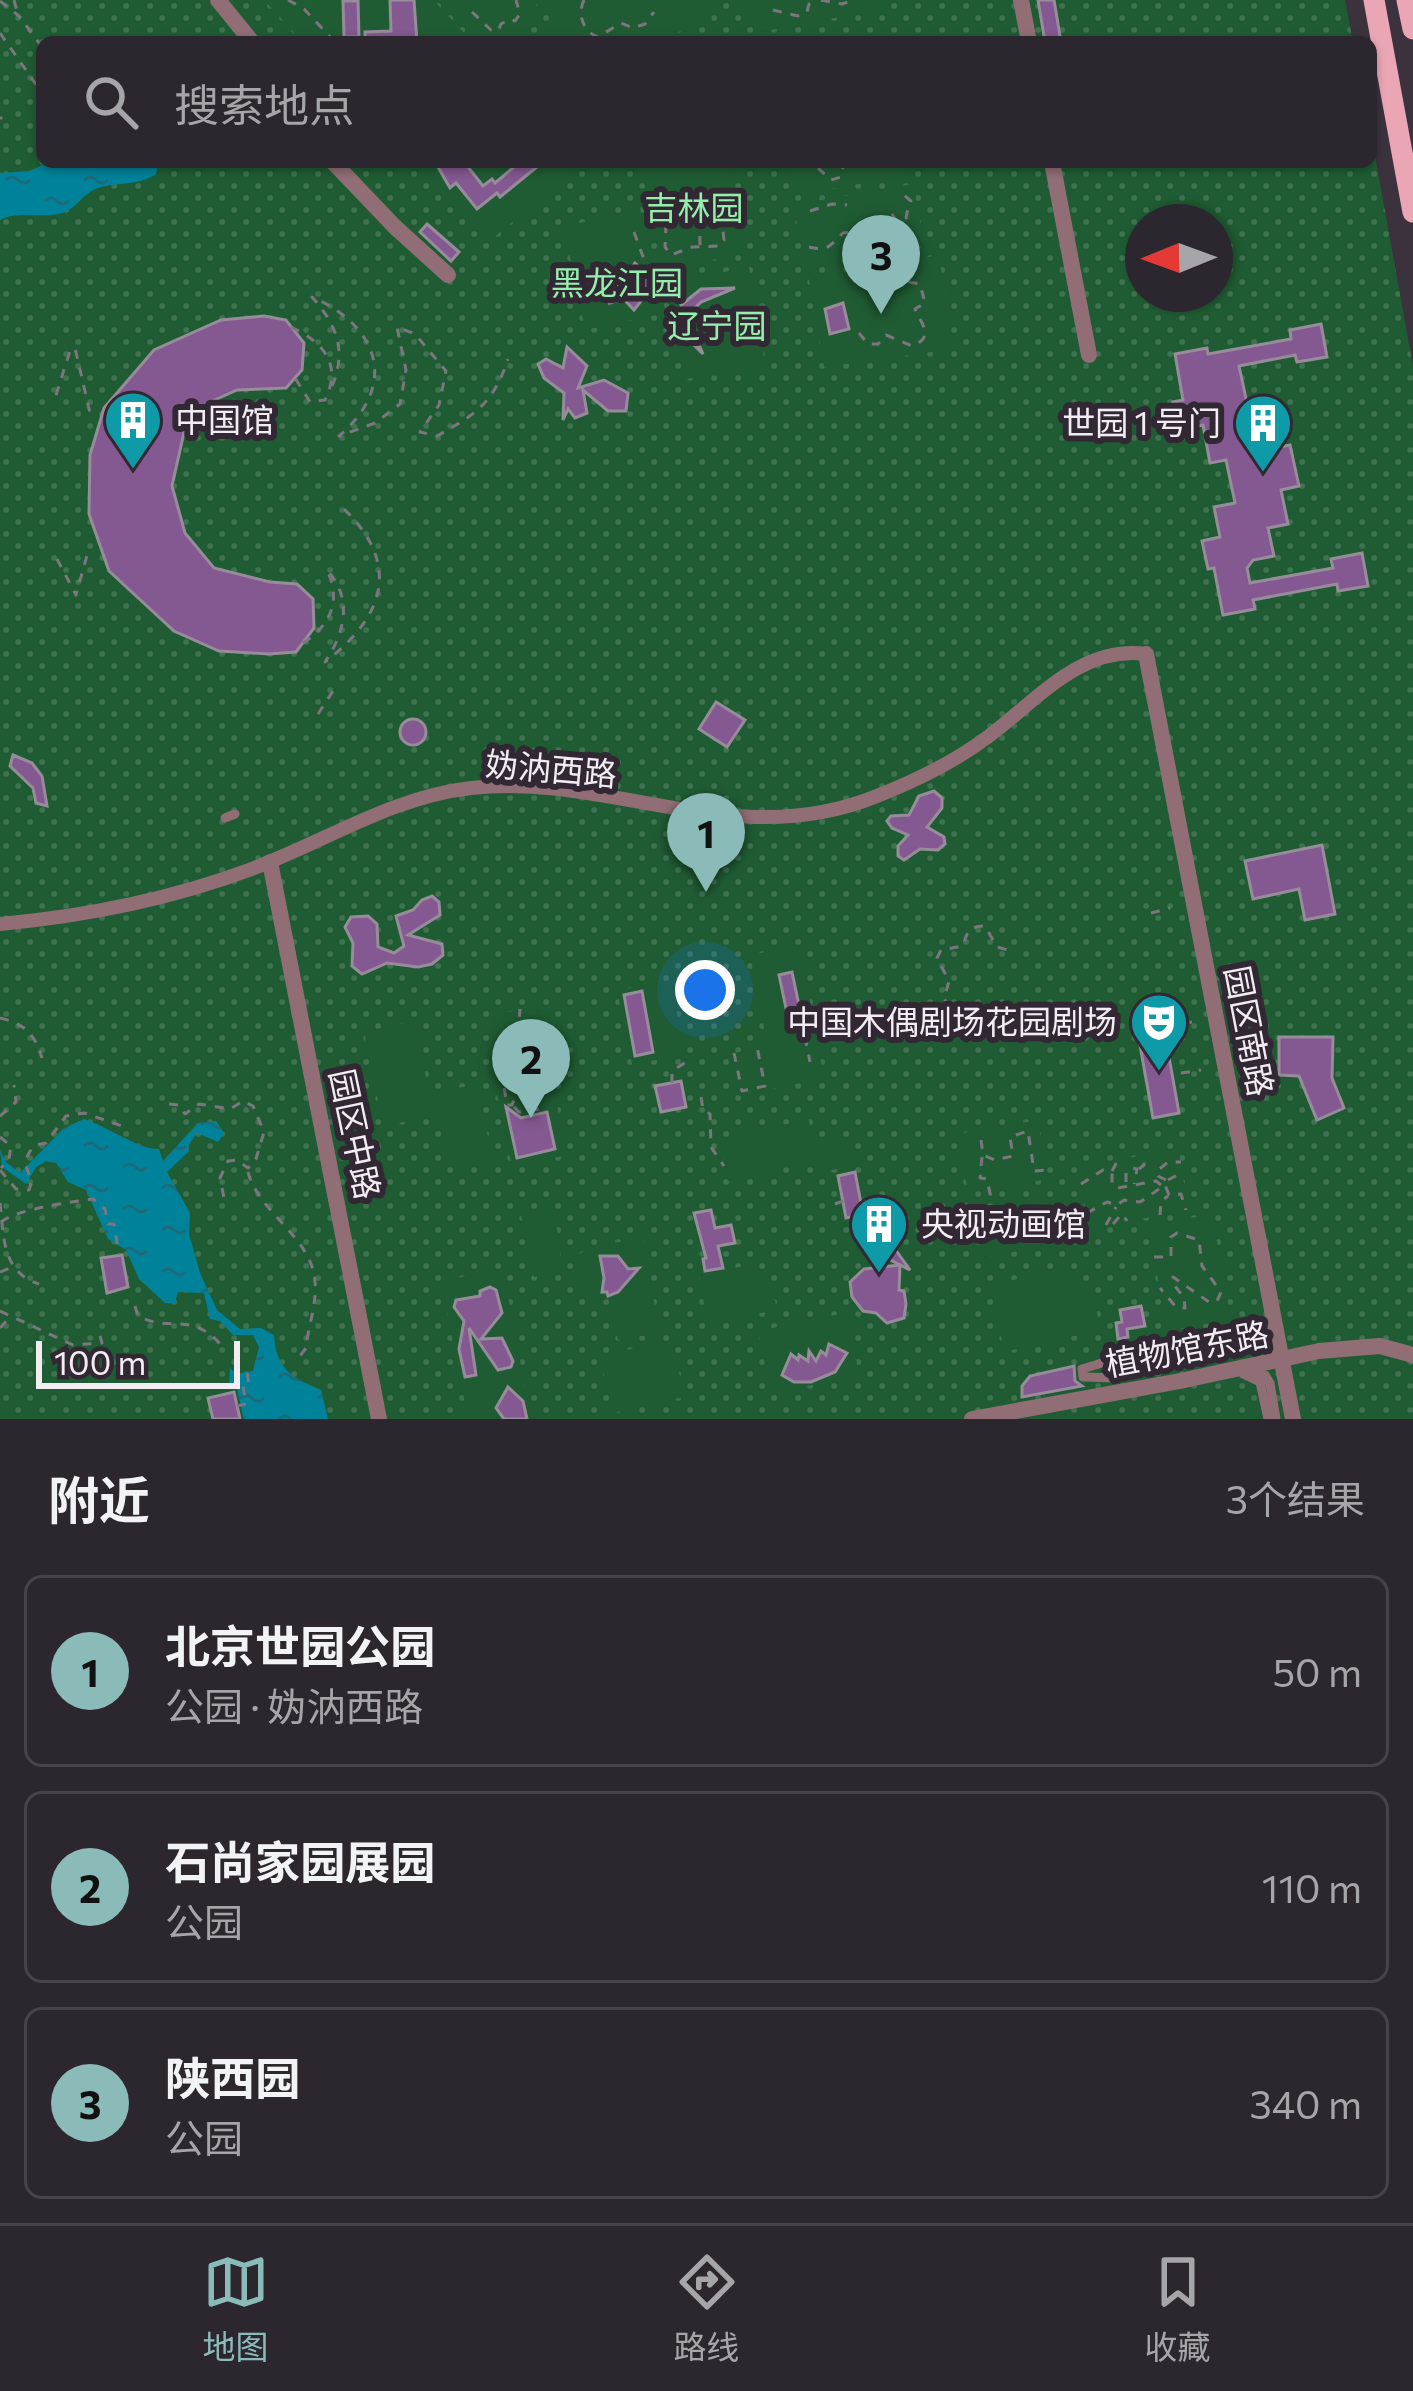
<!DOCTYPE html>
<html lang="zh">
<head>
<meta charset="utf-8">
<style>
  body { margin:0; font-family:Commissioner,"Noto Sans SC",sans-serif; background:#342e36; color:#f1f3f6 }
  .compass { position:absolute; left:1125px; top:204px; width:108px; height:108px; border-radius:50%; background:#2c262e; box-shadow:0 3px 9px #0004; rotate:269deg }
  .scale { position:absolute; left:36px; bottom:30px; width:204px; box-sizing:border-box; padding-left:12px; border:6px solid #f2ecf3; border-top:0; font-size:33px; line-height:42px; white-space:nowrap; color:#f2ecf3; -webkit-text-stroke:9px #312833; paint-order:stroke }
  .you { position:absolute; left:705px; top:990px; width:42px; height:42px; margin:-30px; border:9px solid #fff; border-radius:50%; background:#1a73e8; box-shadow:0 0 0 18px #1a73e833 }
  .badge { display:grid; place-items:center; width:78px; height:78px; border-radius:50%; background:#8bbbb9; color:#111; font-size:39px; font-weight:700 }
  .pin { position:absolute; translate:-50% -99px; filter:drop-shadow(0 3px 6px #0008) }
  .pin::after { content:''; position:absolute; top:63px; width:42px; height:36px; background:inherit; clip-path:polygon(0 0,100% 0,50% 100%) }
  .list { margin:0; padding:0; list-style:none }
  h2 { display:flex; justify-content:space-between; align-items:center; height:156px; margin:0; padding:0 48px; font-size:51px }
  h2 small { font-size:39px; font-weight:400; color:#a6a5aa }
  .list li { display:grid; grid-template-columns:78px 1fr auto; gap:36px; align-items:center; box-sizing:border-box; height:192px; margin:0 24px 24px; padding:0 24px; border:3px solid #48434a; border-radius:18px }
  .list b { display:block; font-size:45px; white-space:nowrap }
  .list p { margin:0; font-size:39px; white-space:nowrap; color:#a6a5aa }
  .list em { font-size:39px; font-style:normal; color:#a6a5aa }
  .icon { flex:none; width:66px; height:66px; fill:none; stroke:currentColor; stroke-width:2; stroke-linecap:round; stroke-linejoin:round }
  .map { position:relative; flex:none; width:1413px; height:1419px; overflow:hidden }
  .search { position:absolute; background:#2c262e; box-shadow:0 3px 9px #0004; left:36px; right:36px; top:36px; height:132px; display:flex; align-items:center; gap:30px; box-sizing:border-box; padding:0 42px; border-radius:18px; color:#a6a5aa; font-size:45px }
  .sheet { height:804px; background:#2c262e }
  nav { display:flex; justify-content:space-around; align-items:center; box-sizing:border-box; height:168px; border-top:3px solid #48434a; background:#2c262e; font-size:33px; color:#a6a5aa }
  nav a { display:grid; justify-items:center; gap:6px }
  nav .on { color:#8bbbb9 }
  .map>svg:first-child { display:block }
  .grass { fill:url(#grass-dots); fill-rule:evenodd }
  .garden { fill:#1f5c33 }
  .water { fill:url(#water-ripples) }
  .building { fill:#845890; stroke:#978c9a; stroke-width:3 }
  .lines { fill:none; stroke-linecap:round; stroke-linejoin:round }
  .path { stroke:#7d767f; stroke-width:3; stroke-dasharray:9 9; stroke-linecap:butt }
  .pedestrian { stroke:#916e75; stroke-width:9 }
  .minor { stroke:#916e75; stroke-width:14 }
  .tertiary { stroke:#916e75; stroke-width:16 }
  .primary { stroke:#eba6b5; stroke-width:21 }
  .labels { text-anchor:middle; stroke-width:12; stroke-linejoin:round; paint-order:stroke }
  .park-label { font-size:33px; fill:#93efab; stroke:#312833 }
  .poi-label { font-size:33px; fill:#f2ecf3; stroke:#312833; text-anchor:start }
  .street-label { font-size:33px; fill:#f2ecf3; stroke:#312833 }
</style>
</head>
<body>
<div class="map">
<svg width="1413" height="1419" viewBox="0 0 1413 1419">
  <defs>
    <pattern id="grass-dots" width="8" height="8" patternUnits="userSpaceOnUse" patternTransform="scale(3)"><rect width="8" height="8" fill="#1f5c33"/><path d="M2 2h.1M6 6h.1" fill="none" stroke="#407451" stroke-width="1.8" stroke-linecap="round"/></pattern>
    <pattern id="water-ripples" width="26" height="14" patternUnits="userSpaceOnUse" patternTransform="scale(3)"><rect width="26" height="14" fill="#00839a"/><path d="M2 4q2-2 4 0t4 0M15 11q2-2 4 0t4 0" fill="none" stroke="#1d6b7a"/></pattern>
  </defs>
  <rect width="100%" height="100%" fill="#3b323d"/>
  <path class="grass" d="M0,0H1345L1353,42H42V162H1371V134L1413,366V1419H0ZM1143,222H1215V294H1143Z"/>
  <g class="garden">
    <path d="M264,0H433L473,42H303Z"/>
    <path d="M451,0H535L540,18L508,42H492Z"/>
    <path d="M542,0H705L712,19L652,42H559Z"/>
    <path d="M743,0H884L887,8L755,33Z"/>
    <path d="M421,162H587L487,243Z"/>
    <path d="M649,162H731L746,253L662,270L642,164Z"/>
    <path d="M784,162H908L911,175L791,196Z"/>
    <path d="M913,184L925,246L806,267L793,205Z"/>
    <path d="M640,208L666,313L585,330L564,227Z"/>
    <path d="M939,255L953,349L824,367L809,279Z"/>
    <path d="M749,267L766,369L686,379L668,283Z"/>
    <path d="M800,946L824,1078L739,1096L730,1055L767,1043L750,955Z"/>
    <path d="M671,982L685,1055L632,1064L617,990Z"/>
    <path d="M537,1006L567,1155L512,1167L494,1080L503,1076L493,1015Z"/>
    <path d="M413,1021L430,1094L477,1084L493,1161L453,1169L439,1115L383,1126L364,1032Z"/>
    <path d="M809,1120L814,1146L850,1137L858,1164L828,1171L826,1163L812,1167L809,1162L728,1181L720,1142L739,1138L740,1133Z"/>
    <path d="M1038,1120L1048,1179L968,1193L958,1134Z"/>
    <path d="M1178,1149L1189,1210L1089,1228L1078,1167Z"/>
    <path d="M1044,1198L1053,1244L984,1258L974,1211Z"/>
    <path d="M553,1210L561,1248L559,1269L534,1277L521,1215Z"/>
    <path d="M1212,1214L1231,1319L1167,1331L1149,1226Z"/>
    <path d="M644,1237L659,1333L618,1340L607,1292L578,1296L574,1258C590,1243 622,1243 644,1237Z"/>
    <path d="M744,1266L747,1275L762,1270L769,1299L775,1300L777,1310L707,1323L699,1275Z"/>
    <path d="M503,1269L531,1419H468L441,1281Z"/>
    <path d="M1063,1269L1096,1307L1100,1330L1004,1352L991,1285Z"/>
    <path d="M849,1312L859,1376L771,1393L758,1331Z"/>
    <path d="M673,1341L684,1397L613,1413L601,1361L618,1357L620,1351Z"/>
  </g>
  <g class="water">
    <path d="M49,162H111L125,167L129,162H159L156,174C136,188 109,180 90,192C78,200 73,212 58,214C39,218 16,211 0,220V173L30,171Z"/>
    <path d="M84,1119C109,1127 139,1150 159,1149L163,1161L198,1123L216,1121L224,1133L218,1142L197,1133L188,1146L189,1151L167,1172L190,1213L189,1234L200,1273L217,1310L240,1329L261,1328L274,1335C276,1369 292,1378 321,1390L328,1419H244L237,1389L229,1387L230,1368L236,1374L253,1371L259,1347L253,1335H233L220,1321L210,1319L204,1293L178,1292L175,1303H165L139,1279L126,1250L108,1239L86,1190L68,1182L56,1163L46,1161L36,1167L26,1184L2,1167L0,1150L6,1162L20,1173L64,1128Z"/>
  </g>
  <g class="building">
    <path d="M390,0H414L417,42H365V32L391,31Z"/>
    <path d="M1038,0H1054L1061,42H1045Z"/>
    <path d="M343,1H358L359,37H344Z"/>
    <path d="M435,162H464L483,186L492,179L495,183L514,167V162H543L500,197L497,193L477,209L456,183L450,188Z"/>
    <path d="M427,224L459,252L451,261L420,232Z"/>
    <path d="M635,263L656,282L634,310L615,290Z"/>
    <path d="M735,288L701,302L687,316L703,354L683,334L681,305L701,289Z"/>
    <path d="M843,303L849,329L830,334L825,309Z"/>
    <path d="M264,316L286,320L304,343L302,370L286,388L237,390L206,404L185,428L172,486L185,533L214,568L270,582L297,584L313,599L314,628L296,652L269,654L219,651L174,631L109,571L89,514L90,455L104,408L154,350L221,320Z"/>
    <path d="M1321,324L1327,357L1297,362L1295,355L1239,366L1250,417L1266,413L1274,448L1290,445L1299,486L1281,490L1288,524L1268,528L1274,556L1253,560L1247,568L1250,583L1333,568L1331,559L1362,553L1368,586L1338,591L1337,584L1253,600L1255,609L1223,615L1214,568L1208,569L1202,541L1220,537L1214,507L1235,503L1226,460L1210,463L1203,425L1179,430L1173,402L1183,400L1175,354L1207,348L1208,354L1291,339L1290,330Z"/>
    <path d="M567,347L587,366L578,388L604,380L628,393L626,411H608L583,390L587,413L575,418L568,409L563,420L564,393L544,378L538,364L546,359L563,368Z"/>
    <path d="M716,702L745,720L727,747L699,729Z"/>
    <circle cx="413" cy="732" r="13"/>
    <path d="M13,755L32,763L42,776L47,806L36,803L33,788L10,766Z"/>
    <path d="M934,791L942,798V808L927,827L944,837L945,844L938,850L920,849L904,860L898,856V846L908,835L892,828L887,821L891,816L909,815L919,796Z"/>
    <path d="M1322,845L1335,914L1305,920L1299,889L1253,899L1245,861Z"/>
    <path d="M432,896L439,902L440,915L408,935L442,944L443,955L432,964L418,967L387,963L362,974L352,966L353,943L345,927L351,917L368,916L377,924L378,947L394,953L404,946L396,916L413,910L422,900Z"/>
    <path d="M792,972L804,1029L791,1032L779,975Z"/>
    <path d="M642,991L653,1052L635,1056L624,995Z"/>
    <path d="M1164,1029L1179,1113L1153,1118L1138,1034Z"/>
    <path d="M1279,1037H1333L1332,1078L1344,1108L1317,1120L1299,1076L1279,1075Z"/>
    <path d="M681,1081L686,1107L661,1112L655,1086Z"/>
    <path d="M506,1107L521,1118L547,1112L555,1149L517,1158Z"/>
    <path d="M855,1172L863,1214L846,1218L838,1176Z"/>
    <path d="M711,1210L715,1228L731,1225L735,1243L718,1246L723,1268L705,1271L703,1259L706,1258L694,1213Z"/>
    <path d="M874,1237L890,1242L910,1270L900,1265L899,1290L904,1291L906,1304L904,1318L887,1323L876,1313L863,1311L852,1297L850,1282L864,1269L900,1265L866,1247Z"/>
    <path d="M122,1255L128,1287L107,1293L101,1258Z"/>
    <path d="M600,1256H618L628,1269L639,1268L618,1292L608,1296L607,1292H602L604,1278Z"/>
    <path d="M490,1287L496,1290L502,1313L481,1339L502,1338L513,1361L511,1367L498,1370L469,1328L476,1375L465,1377L459,1349L464,1321L454,1307L456,1300L480,1296V1291Z"/>
    <path d="M1141,1306L1145,1326L1127,1329L1128,1337L1118,1339L1116,1323L1122,1322L1120,1310Z"/>
    <path d="M829,1344L847,1353L835,1372L811,1382H794L782,1375L791,1354L798,1360L799,1355L808,1361L809,1351L816,1361L821,1351L826,1355Z"/>
    <path d="M1074,1366L1075,1381L1082,1386L1022,1397V1386L1030,1376Z"/>
    <path d="M508,1387L523,1401L527,1419H504L496,1408Z"/>
    <path d="M234,1392L240,1419H213L208,1398Z"/>
  </g>
  <g class="lines">
    <g class="path">
      <path d="M14,0L18,15"/>
      <path d="M288,0L304,9L335,42"/>
      <path d="M584,0C577,14 583,32 598,37L621,23L633,28L645,24L654,12"/>
      <path d="M821,0L842,4L853,0"/>
      <path d="M0,1L19,16L42,47"/>
      <path d="M773,10L798,16L807,12L809,4L816,0"/>
      <path d="M472,12L491,30L498,31L501,24L510,19L515,21L520,14L516,0"/>
      <path d="M0,33L42,93"/>
      <path d="M424,38H439L442,42"/>
      <path d="M0,117L2,119"/>
      <path d="M818,168L831,180L841,177L844,162"/>
      <path d="M810,211L832,204L847,205"/>
      <path d="M892,214L897,222H904"/>
      <path d="M666,224L665,247L671,255L692,247L720,246L724,240L721,213"/>
      <path d="M634,232L645,262L642,270"/>
      <path d="M880,232V242L887,246C912,240 901,220 911,201L904,195"/>
      <path d="M700,245C699,229 703,210 718,204"/>
      <path d="M809,247C829,252 830,245 843,233L854,232"/>
      <path d="M608,304L623,298"/>
      <path d="M291,327C322,342 343,363 325,400L310,402L295,378"/>
      <path d="M859,333L868,344H878L886,335L912,346C935,337 922,325 915,309L925,303L920,284L903,281L899,272L887,271L879,287L862,289"/>
      <path d="M332,386C347,351 337,325 312,297C379,326 399,385 339,436L375,423L400,404L406,370L397,327L415,334L446,371L439,405L420,432L437,436C476,414 493,404 508,359"/>
      <path d="M56,395L70,351L75,348L90,413"/>
      <path d="M57,559L76,595L89,548"/>
      <path d="M303,643C330,626 342,601 327,570C353,598 345,633 325,662C384,617 402,565 344,509"/>
      <path d="M318,714L333,691"/>
      <path d="M1151,913L1170,908"/>
      <path d="M0,1018C25,1024 34,1033 42,1058"/>
      <path d="M978,1022L968,1006L949,1005L944,999L949,981L937,958L941,950L963,946C967,932 969,926 985,926L997,947L1008,950"/>
      <path d="M1172,1026L1192,1022"/>
      <path d="M805,1037L810,1062"/>
      <path d="M734,1053L742,1091L765,1086L757,1047"/>
      <path d="M516,1063L509,1069V1076L520,1084L528,1075L527,1067L516,1063L520,1009"/>
      <path d="M1181,1073L1201,1070"/>
      <path d="M504,1076H509L504,1087L507,1105H512L520,1084L532,1101V1110"/>
      <path d="M672,1083V1071L686,1062"/>
      <path d="M701,1097L703,1109L710,1114L711,1147L724,1166"/>
      <path d="M169,1104L179,1105L185,1114L199,1104L230,1109L243,1101L253,1106L264,1132L256,1159L248,1168L237,1160L228,1161L220,1178L224,1198"/>
      <path d="M514,1107L519,1112L547,1108"/>
      <path d="M0,1116L16,1102L14,1085"/>
      <path d="M0,1137L11,1146L9,1159L1,1168"/>
      <path d="M981,1140L983,1155L995,1160L1013,1156L1010,1137L1028,1131L1034,1171L1047,1170"/>
      <path d="M982,1157L980,1178L987,1179L991,1198"/>
      <path d="M1139,1169L1144,1165V1155"/>
      <path d="M0,1170L16,1189L29,1190L32,1181C24,1164 23,1159 35,1145L46,1143L66,1116L84,1113L122,1126"/>
      <path d="M1112,1171L1118,1160"/>
      <path d="M248,1172C259,1214 313,1237 315,1283C317,1303 308,1327 306,1348L300,1356"/>
      <path d="M1166,1180L1158,1176L1157,1171L1168,1162H1181"/>
      <path d="M1168,1180L1183,1172"/>
      <path d="M1126,1182V1173L1132,1168L1137,1169L1134,1184"/>
      <path d="M1081,1184L1103,1170L1112,1173V1184L1118,1188L1156,1181L1161,1185"/>
      <path d="M0,1203C4,1235 1,1272 39,1284"/>
      <path d="M835,1204L843,1201"/>
      <path d="M1087,1213L1107,1202L1117,1205L1124,1200L1140,1202L1165,1185L1169,1195L1181,1194L1186,1210"/>
      <path d="M1160,1215L1161,1201L1168,1196"/>
      <path d="M1,1222C18,1209 70,1202 93,1199L105,1209L108,1224H114L119,1255"/>
      <path d="M1113,1224L1122,1214L1127,1221"/>
      <path d="M1106,1225L1116,1207"/>
      <path d="M978,1231L1014,1232L1049,1224"/>
      <path d="M1154,1257H1171V1237L1177,1233L1199,1240L1202,1266L1221,1292L1217,1301L1209,1302L1173,1277L1172,1282L1184,1298L1185,1308L1176,1307L1160,1288"/>
      <path d="M0,1272L15,1266"/>
      <path d="M135,1306L138,1316C169,1333 191,1311 220,1344"/>
      <path d="M0,1311L73,1345L102,1343L99,1332"/>
      <path d="M0,1328L7,1320"/>
      <path d="M237,1406L246,1404L243,1386L249,1384L247,1372"/>
    </g>
    <g class="pedestrian">
      <path d="M225,818L235,814"/>
      <path d="M1112,1360L1117,1378L1083,1377L1082,1369Z"/>
      <path d="M1268,1419L1260,1382L1243,1374L1265,1375L1270,1383L1276,1419"/>
    </g>
    <path class="minor" d="M0,924C86,916 168,900 249,870C323,843 391,797 471,788C608,772 735,854 877,796C915,781 956,761 989,736C1036,701 1081,645 1146,654"/>
    <g class="tertiary">
      <path d="M218,0L252,42"/>
      <path d="M1021,0L1029,42"/>
      <path d="M333,162L395,227L448,275"/>
      <path d="M1052,162L1089,355"/>
      <path d="M1146,654L1293,1419"/>
      <path d="M270,862L379,1419"/>
      <path d="M972,1419L1180,1381L1319,1351L1380,1346L1413,1355"/>
    </g>
    <g class="primary">
      <path d="M1374,0L1413,212"/>
      <path d="M1407,0L1413,29"/>
    </g>
  </g>
  <defs>
    <g id="building-pin" transform="scale(3)"><path d="M0 17L-7.5 6A9.5 9.5 0 1 1 7.5 6Z" fill="#0f9aa8" stroke="#312833"/><path d="M-4-6H4V6H1V3H-1V6H-4ZM-2.5-4.3h1.7v1.8h-1.7ZM.8-4.3h1.7v1.8H.8ZM-2.5-1h1.7V.8h-1.7ZM.8-1h1.7V.8H.8Z" fill="#fff"/></g>
    <g id="theatre-pin" transform="scale(3)"><path d="M0 17L-7.5 6A9.5 9.5 0 1 1 7.5 6Z" fill="#0f9aa8" stroke="#312833"/><path d="M-5-5.5Q0-4 5-5.5V0Q5 5 0 6Q-5 5-5 0ZM-3.3-2.5H-1v1.5H-3.3ZM1-2.5H3.3v1.5H1ZM-2.8 1Q0 5.5 2.8 1Z" fill="#fff"/></g>
  </defs>
  <g fill-rule="evenodd">
    <use href="#building-pin" x="133" y="420"/>
    <use href="#building-pin" x="1263" y="423"/>
    <use href="#theatre-pin" x="1159" y="1022"/>
    <use href="#building-pin" x="879" y="1224"/>
  </g>
  <g class="labels">
    <g class="park-label">
      <text x="694" y="220">吉林园</text>
      <text x="617" y="295">黑龙江园</text>
      <text x="717" y="338">辽宁园</text>
    </g>
    <g class="poi-label">
      <text x="175" y="432">中国馆</text>
      <text x="1221" y="435" text-anchor="end">世园 1 号门</text>
      <text x="1117" y="1034" text-anchor="end">中国木偶剧场花园剧场</text>
      <text x="921" y="1236">央视动画馆</text>
    </g>
    <g class="street-label">
      <text transform="translate(551 769) rotate(5)" y="12">妫汭西路</text>
      <text transform="translate(1249 1031) rotate(79)" y="12">园区南路</text>
      <text transform="translate(355 1134) rotate(78)" y="12">园区中路</text>
      <text transform="translate(1187 1349) rotate(-11)" y="12">植物馆东路</text>
    </g>
  </g>
</svg>
<svg class="compass" viewBox="-18 -18 36 36"><path d="M0-13l5 13h-10z" fill="#e53935"/><path d="M0 13l5-13h-10z" fill="#a6a5aa"/></svg>
<div class="scale">100 m</div>
<div class="you"></div>
<div class="pin badge" style="left:706px;top:892px">1</div>
<div class="pin badge" style="left:531px;top:1118px">2</div>
<div class="pin badge" style="left:881px;top:314px">3</div>
<div class="search"><svg class="icon" aria-label="search" viewBox="0 0 24 24"><circle cx="10" cy="10" r="6"/><path d="M15 15l6 6"/></svg>搜索地点</div>
</div>
<section class="sheet">
<h2>附近<small>3个结果</small></h2>
<ul class="list">
<li><span class="badge">1</span><div><b>北京世园公园</b><p>公园 · 妫汭西路</p></div><em>50 m</em></li>
<li><span class="badge">2</span><div><b>石尚家园展园</b><p>公园</p></div><em>110 m</em></li>
<li><span class="badge">3</span><div><b>陕西园</b><p>公园</p></div><em>340 m</em></li>
</ul>
</section>
<nav>
<a class="on"><svg class="icon" aria-label="map" viewBox="0 0 24 24"><path d="M3 6l6-2 6 2 6-2v14l-6 2-6-2-6 2zM9 4v14M15 6v14"/></svg>地图</a>
<a><svg class="icon" aria-label="directions" viewBox="0 0 24 24"><path d="M12 3l9 9-9 9-9-9zM9 14v-3h6M13 9l2 2-2 2"/></svg>路线</a>
<a><svg class="icon" aria-label="saved" viewBox="0 0 24 24"><path d="M7 4h10v16l-5-4-5 4z"/></svg>收藏</a>
</nav>
</body>
</html>
